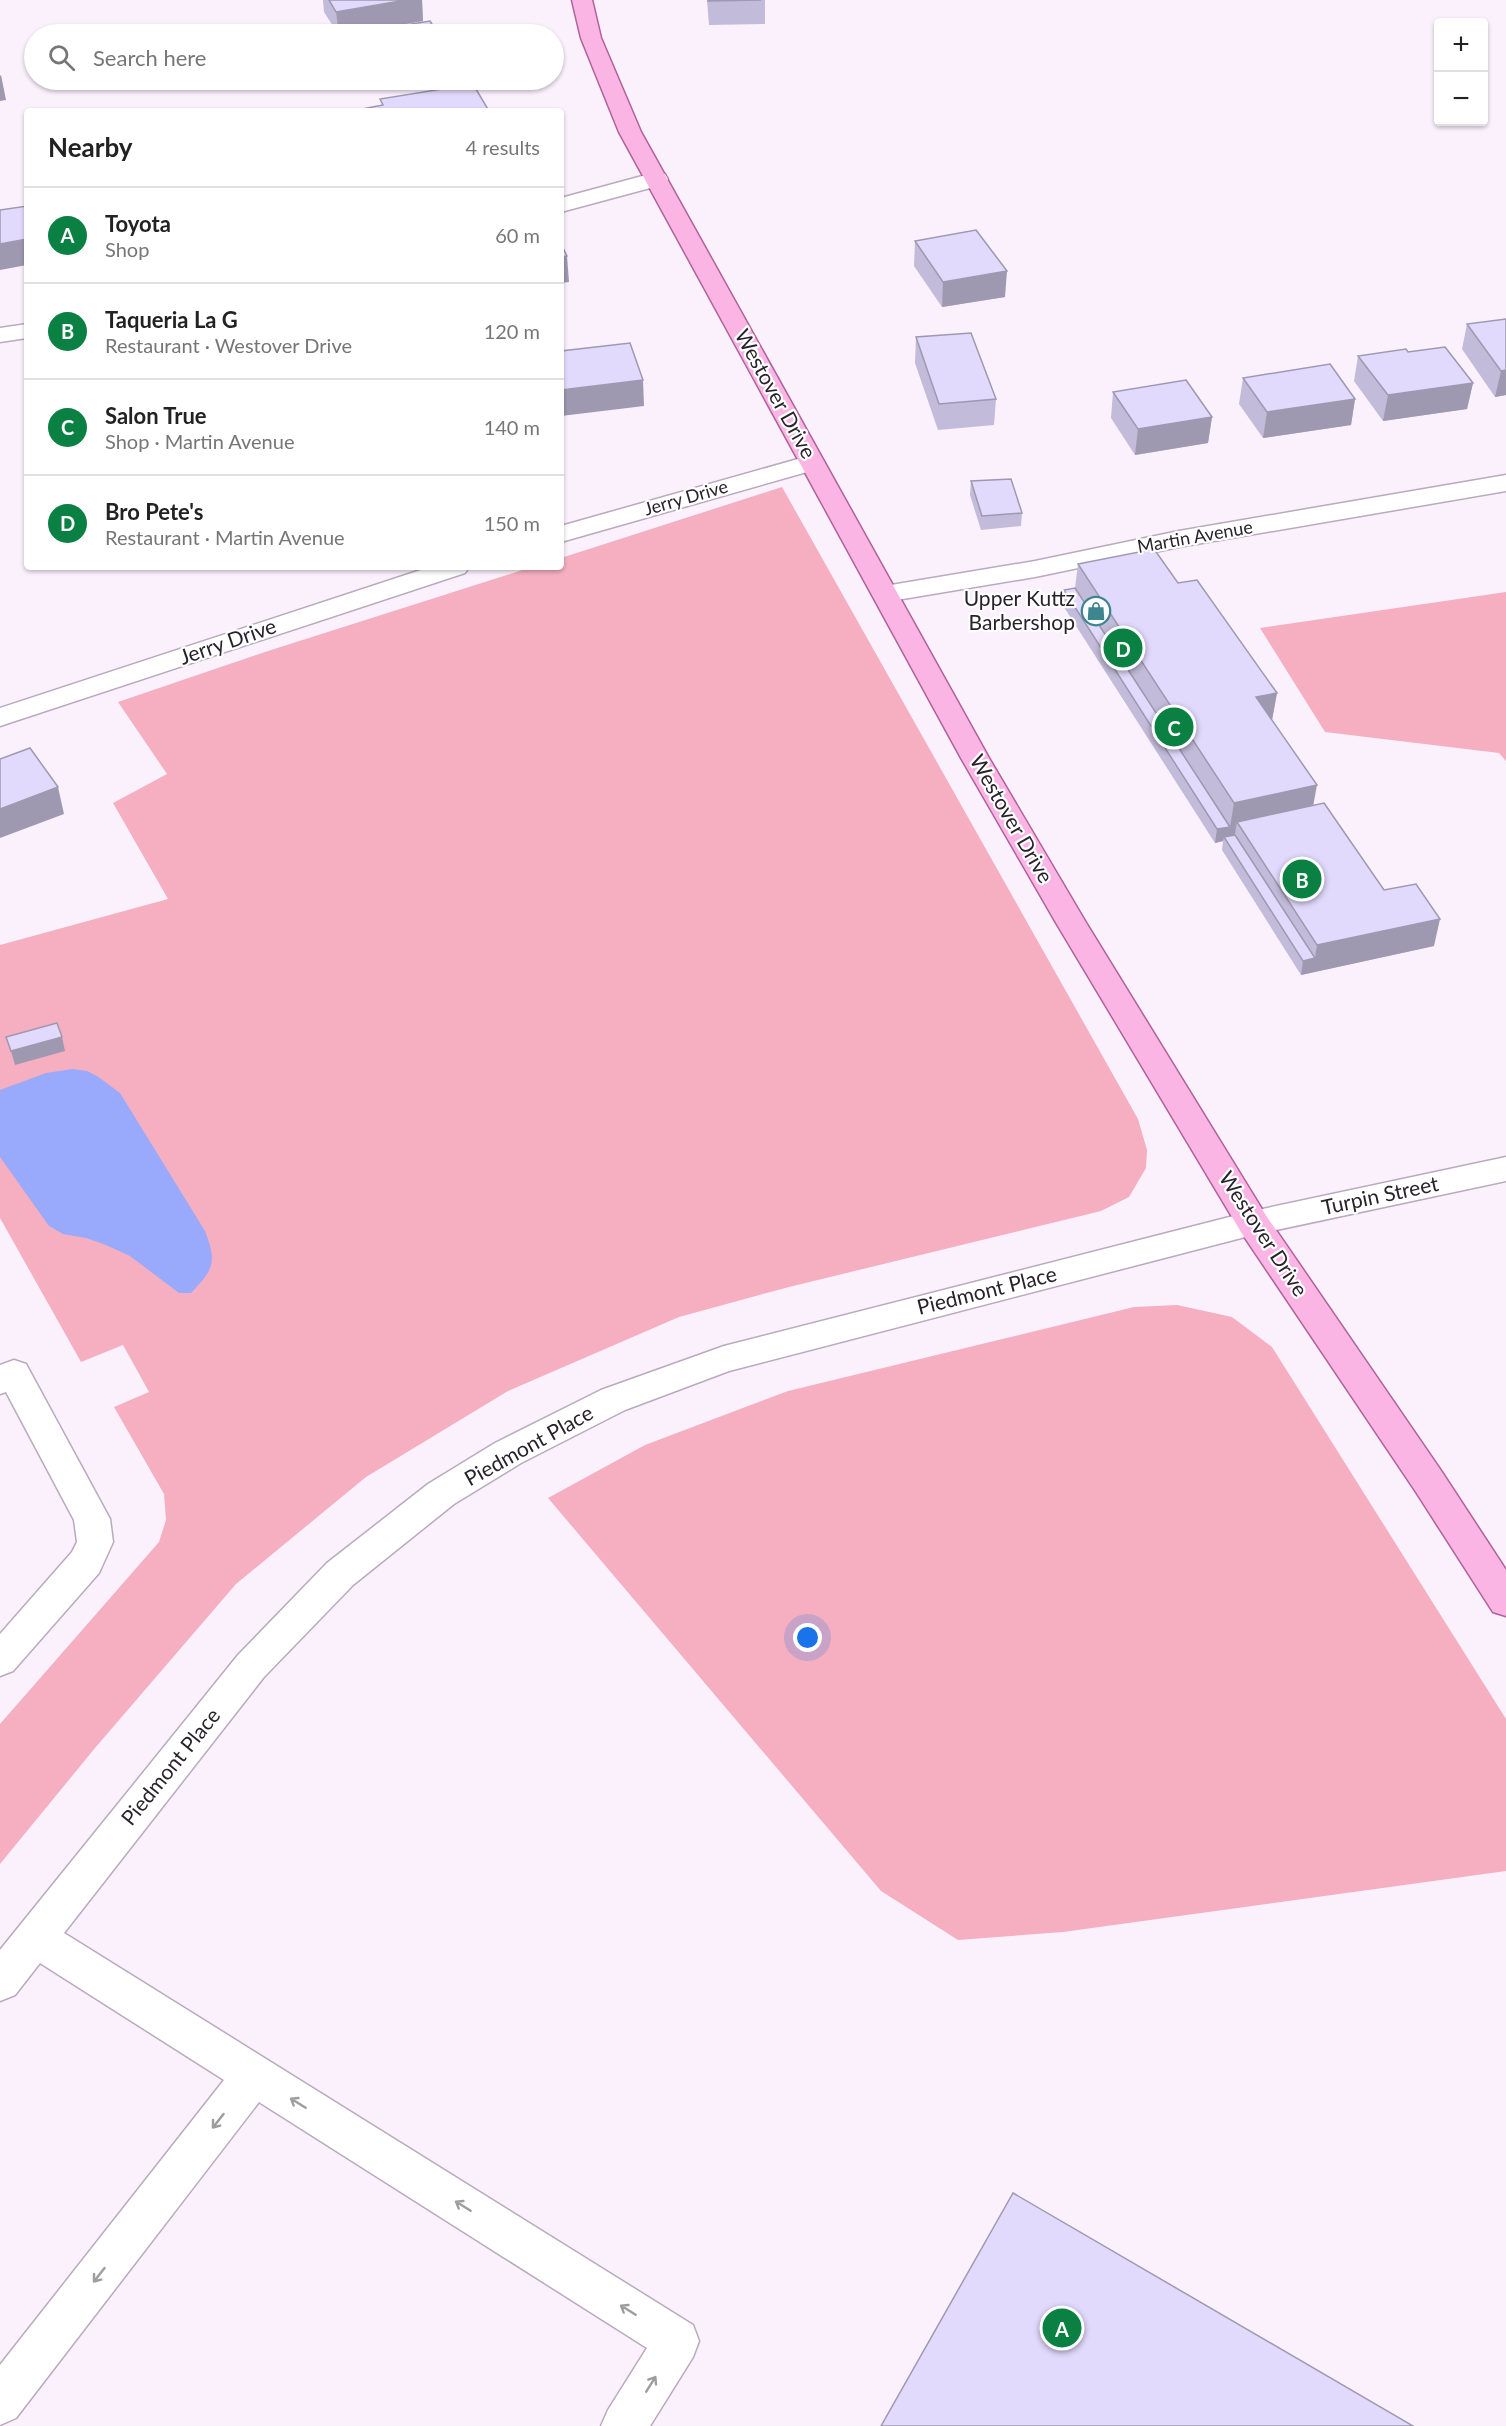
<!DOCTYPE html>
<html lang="en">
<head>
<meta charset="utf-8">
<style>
  body { margin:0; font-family:Lato,sans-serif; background:#f6f6f6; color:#222 }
  .controls { position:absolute; right:18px; top:18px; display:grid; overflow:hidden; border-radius:6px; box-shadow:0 2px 4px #0004 }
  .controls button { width:54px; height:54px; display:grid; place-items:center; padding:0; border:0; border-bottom:2px solid #e0e0e0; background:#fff; color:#222; font:30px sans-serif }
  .you { position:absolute; left:808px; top:1638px; width:21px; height:21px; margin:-15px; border:4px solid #fff; border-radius:50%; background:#1a73e8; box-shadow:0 0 0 9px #1a73e833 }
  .badge { display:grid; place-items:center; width:39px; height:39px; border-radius:50%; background:#0b8043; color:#fff; font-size:20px; font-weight:700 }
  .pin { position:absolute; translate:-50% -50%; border:3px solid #fff; box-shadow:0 2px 6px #0006 }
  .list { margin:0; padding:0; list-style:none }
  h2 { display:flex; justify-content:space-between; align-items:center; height:78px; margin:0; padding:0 24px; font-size:26px }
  h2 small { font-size:20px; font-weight:400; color:#767676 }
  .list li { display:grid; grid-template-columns:39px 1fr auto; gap:18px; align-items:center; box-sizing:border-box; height:96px; padding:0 24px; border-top:2px solid #e0e0e0 }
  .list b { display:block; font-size:22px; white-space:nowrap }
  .list p { margin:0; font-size:20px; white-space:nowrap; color:#767676 }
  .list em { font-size:20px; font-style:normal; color:#767676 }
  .icon { flex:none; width:33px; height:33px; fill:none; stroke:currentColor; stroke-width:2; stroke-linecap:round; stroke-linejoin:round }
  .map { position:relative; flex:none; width:1506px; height:2426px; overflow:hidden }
  .search { position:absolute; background:#fff; box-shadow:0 2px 4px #0004; left:24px; top:24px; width:540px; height:66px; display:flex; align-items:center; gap:15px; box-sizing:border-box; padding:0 21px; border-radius:33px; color:#767676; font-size:22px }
  .panel { position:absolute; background:#fff; box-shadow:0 2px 4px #0004; left:24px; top:108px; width:540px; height:462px; border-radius:6px }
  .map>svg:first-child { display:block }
  .green { fill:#f5afc0 }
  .water { fill:#99a9fb }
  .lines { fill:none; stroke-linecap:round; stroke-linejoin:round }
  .minor-casing { stroke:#b9aabd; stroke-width:3 }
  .major-casing { stroke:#b06298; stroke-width:3 }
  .minor { fill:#fff; fill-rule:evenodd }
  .major { fill:#fbb5e5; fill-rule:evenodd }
  .wall { fill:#c2bbd9 }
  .shaded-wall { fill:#9e99b0 }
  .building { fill:#e2dafc; stroke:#9e99b0; stroke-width:1.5 }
  .oneway { stroke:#9e9c9f }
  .labels { text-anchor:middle; stroke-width:4.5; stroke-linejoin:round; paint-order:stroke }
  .far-street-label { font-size:18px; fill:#28232a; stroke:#fff }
  .street-label { font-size:21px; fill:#28232a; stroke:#fff }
  .poi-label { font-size:21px; fill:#28232a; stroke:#fff; text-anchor:end }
</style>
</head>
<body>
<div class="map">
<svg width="1506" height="2426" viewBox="0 0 1506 2426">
  <rect width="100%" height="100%" fill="#faf1fd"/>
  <g class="green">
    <path d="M782,487L1138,1119L1147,1150L1146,1168L1129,1197L1101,1211L789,1287L679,1317L508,1391L366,1477L236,1584L95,1748L0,1864V1724L159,1542L166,1520L164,1494L114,1407L149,1392L123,1345L81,1362L0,1218V945L168,899L113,803L167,774L118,702L268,651L532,567H561V558Z"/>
    <path d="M1506,592V761L1499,753L1325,732L1260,628Z"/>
    <path d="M1177,1305L1232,1317L1272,1347L1506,1719V1871L1063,1932L958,1940L881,1891L548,1498L645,1445L788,1391L1134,1307Z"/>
  </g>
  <path class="water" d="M73,1069L87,1071L97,1076L120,1093L205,1231C217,1262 214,1269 191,1293H179L130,1256L106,1245L86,1238L63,1234L49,1226L0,1157V1090L46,1073Z"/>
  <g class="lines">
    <g class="minor-casing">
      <g id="minor">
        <path d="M657,172L665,174L668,179L665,184L561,212V198Z"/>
        <path d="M27,324V338L0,342V328Z"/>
        <path d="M812,455L821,458L825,463L821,468L561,542V526Z"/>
        <path d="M1506,475V491L1179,547L1035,577L885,602L876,600L872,594L876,588L885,586L1035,561L1179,531Z"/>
        <path d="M430,567H469L465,573L0,726V708Z"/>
        <path d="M1506,1157V1181L1253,1235L729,1371L625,1410L521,1463L454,1504L353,1585L264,1677L64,1933L693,2325L699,2341L693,2357L650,2426H601L608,2410L647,2348L259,2102L16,2418L0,2425V2365L224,2080L40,1963L15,1995L0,2001V1950L238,1655L327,1563L428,1484L495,1443L601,1390L724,1346L1253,1211Z"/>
        <path d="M14,1360L26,1364L110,1519L113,1542L99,1573L13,1671L0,1676V1634L72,1552L77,1542L74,1520L6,1392L0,1394V1365Z"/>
      </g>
    </g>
    <g class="major-casing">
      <path id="major" d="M572,0H592L601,38L641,132L989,758L1085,921L1265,1214L1442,1472L1506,1570V1616L1493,1612L1416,1492L1241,1232L1055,921L961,758L619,132L581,38Z"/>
    </g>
    <use href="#minor" class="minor"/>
    <use href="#major" class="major"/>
  </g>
  <g class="wall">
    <path d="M323,0H422L423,21L348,34H338L324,12Z"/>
    <path d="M707,0H765V24L709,25Z"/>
    <path d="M351,80H412L356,89Z"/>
    <path d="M915,241L1005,297L942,307L914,266Z"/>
    <path d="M1506,319V395L1495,397L1462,349L1467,324Z"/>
    <path d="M916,337L996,399L994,425L938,430L915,363Z"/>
    <path d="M1408,352L1473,383L1467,409L1383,421L1354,381L1358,356Z"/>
    <path d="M1243,378L1355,399L1351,425L1263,438L1239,404Z"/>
    <path d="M1113,392L1212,417L1208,443L1135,455L1111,418Z"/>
    <path d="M971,481L1022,513L1021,526L981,530L970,495Z"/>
    <path d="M1078,564L1178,583L1277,693L1272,720L1313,805L1384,890L1434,946L1301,975L1222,850L1223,841L1215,843L1062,604L1064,590L1075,588Z"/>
  </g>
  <g class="shaded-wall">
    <path d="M406,0H422L423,21L348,34H339L336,12Z"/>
    <path d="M1,75L6,100L0,101V76Z"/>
    <path d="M355,80H412L356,89Z"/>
    <path d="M27,239V265L0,270V244Z"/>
    <path d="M567,256L569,282L561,283V257Z"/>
    <path d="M1007,271L1005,297L942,307L943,282Z"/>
    <path d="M1506,370V395L1495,397L1501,371Z"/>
    <path d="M643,380L644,406L561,416V390Z"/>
    <path d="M1473,383L1467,409L1383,421L1388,395Z"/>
    <path d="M1355,399L1351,425L1263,438L1267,412Z"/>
    <path d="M1212,417L1208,443L1135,455L1138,429Z"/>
    <path d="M1277,693L1270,731L1256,697Z"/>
    <path d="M1317,785L1310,823L1237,822L1234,839L1224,837L1223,841L1215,843L1217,829L1230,827L1234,803Z"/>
    <path d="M58,787L64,814L0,838V809Z"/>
    <path d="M1440,919L1434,946L1301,975L1303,961L1315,958L1317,945Z"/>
    <path d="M62,1037L65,1051L15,1065L11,1051Z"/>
  </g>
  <g class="building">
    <path d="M329,0H406L336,12Z"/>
    <path d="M708,0H761L708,1Z"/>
    <path d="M430,21L438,34H349Z"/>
    <path d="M473,84L489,111H363L362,109L383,105L380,99Z"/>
    <path d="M27,206V239L0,244V210Z"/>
    <path d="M976,230L1007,271L943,282L915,241Z"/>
    <path d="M561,244L567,256L561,257Z"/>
    <path d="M1506,319V370L1501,371L1467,324Z"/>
    <path d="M971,333L996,399L939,404L916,337Z"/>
    <path d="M630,343L643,380L561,390V351Z"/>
    <path d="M1445,347L1473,383L1388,395L1358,356L1406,349L1408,352Z"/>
    <path d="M1330,364L1355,399L1267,412L1243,378Z"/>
    <path d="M1186,380L1212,417L1138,429L1113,392Z"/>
    <path d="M1011,479L1022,513L982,516L971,481Z"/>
    <path d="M1154,549L1178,583L1197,580L1277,693L1256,697L1317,785L1234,803L1078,564Z"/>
    <path d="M1075,588L1230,827L1217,829L1064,590Z"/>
    <path d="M30,748L58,787L0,809V759Z"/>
    <path d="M1324,803L1384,890L1416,884L1440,919L1317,945L1237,822Z"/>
    <path d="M1235,835L1315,958L1303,961L1224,837Z"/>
    <path d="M57,1023L62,1037L11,1051L6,1037Z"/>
    <path d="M1013,2193L1413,2426H881Z"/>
  </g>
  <defs><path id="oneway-shaft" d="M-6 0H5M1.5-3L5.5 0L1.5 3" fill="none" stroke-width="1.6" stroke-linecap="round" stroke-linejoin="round" transform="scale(1.5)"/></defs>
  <g class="oneway">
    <use href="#oneway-shaft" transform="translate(298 2103) rotate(-148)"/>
    <use href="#oneway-shaft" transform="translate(218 2121) rotate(128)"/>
    <use href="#oneway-shaft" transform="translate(463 2206) rotate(-148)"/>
    <use href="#oneway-shaft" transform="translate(99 2275) rotate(128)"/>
    <use href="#oneway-shaft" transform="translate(628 2310) rotate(-148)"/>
    <use href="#oneway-shaft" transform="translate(651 2384) rotate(-58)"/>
  </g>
  <defs>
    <g id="shop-ring" transform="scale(1.5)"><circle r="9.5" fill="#fff" stroke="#3f858f" stroke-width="1.5"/><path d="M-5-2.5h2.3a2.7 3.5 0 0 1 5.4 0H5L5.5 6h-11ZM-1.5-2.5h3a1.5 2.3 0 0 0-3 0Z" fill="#3f858f"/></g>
  </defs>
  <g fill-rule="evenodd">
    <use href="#shop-ring" x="1096" y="611"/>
  </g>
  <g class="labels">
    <g class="far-street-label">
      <text transform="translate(686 498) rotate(-16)" y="6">Jerry Drive</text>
      <text transform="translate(1195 537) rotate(-10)" y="6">Martin Avenue</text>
    </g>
    <g class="street-label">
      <text transform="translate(775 394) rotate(61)" y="7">Westover Drive</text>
      <text transform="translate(228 642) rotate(-19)" y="7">Jerry Drive</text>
      <text transform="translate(1011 819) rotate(60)" y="7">Westover Drive</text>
      <text transform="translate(1380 1196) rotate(-12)" y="7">Turpin Street</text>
      <text transform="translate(1263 1234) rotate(57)" y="7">Westover Drive</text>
      <text transform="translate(987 1291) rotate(-14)" y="7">Piedmont Place</text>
      <text transform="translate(529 1446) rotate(-29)" y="7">Piedmont Place</text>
      <text transform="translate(171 1767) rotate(-51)" y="7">Piedmont Place</text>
    </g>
    <g class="poi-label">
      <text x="1075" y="606">Upper Kuttz<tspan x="1075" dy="24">Barbershop</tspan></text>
    </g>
  </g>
</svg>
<div class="controls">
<button>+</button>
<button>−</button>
</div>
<div class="you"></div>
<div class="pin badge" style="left:1062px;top:2328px">A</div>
<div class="pin badge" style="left:1302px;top:879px">B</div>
<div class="pin badge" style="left:1174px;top:727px">C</div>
<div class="pin badge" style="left:1123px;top:648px">D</div>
<div class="search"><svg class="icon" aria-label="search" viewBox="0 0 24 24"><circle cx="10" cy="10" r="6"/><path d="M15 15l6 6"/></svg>Search here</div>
<section class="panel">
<h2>Nearby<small>4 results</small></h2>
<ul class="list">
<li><span class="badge">A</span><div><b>Toyota</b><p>Shop</p></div><em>60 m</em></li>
<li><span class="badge">B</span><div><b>Taqueria La G</b><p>Restaurant · Westover Drive</p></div><em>120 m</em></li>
<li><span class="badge">C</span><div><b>Salon True</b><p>Shop · Martin Avenue</p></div><em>140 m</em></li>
<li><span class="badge">D</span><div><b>Bro Pete's</b><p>Restaurant · Martin Avenue</p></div><em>150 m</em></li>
</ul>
</section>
</div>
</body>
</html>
